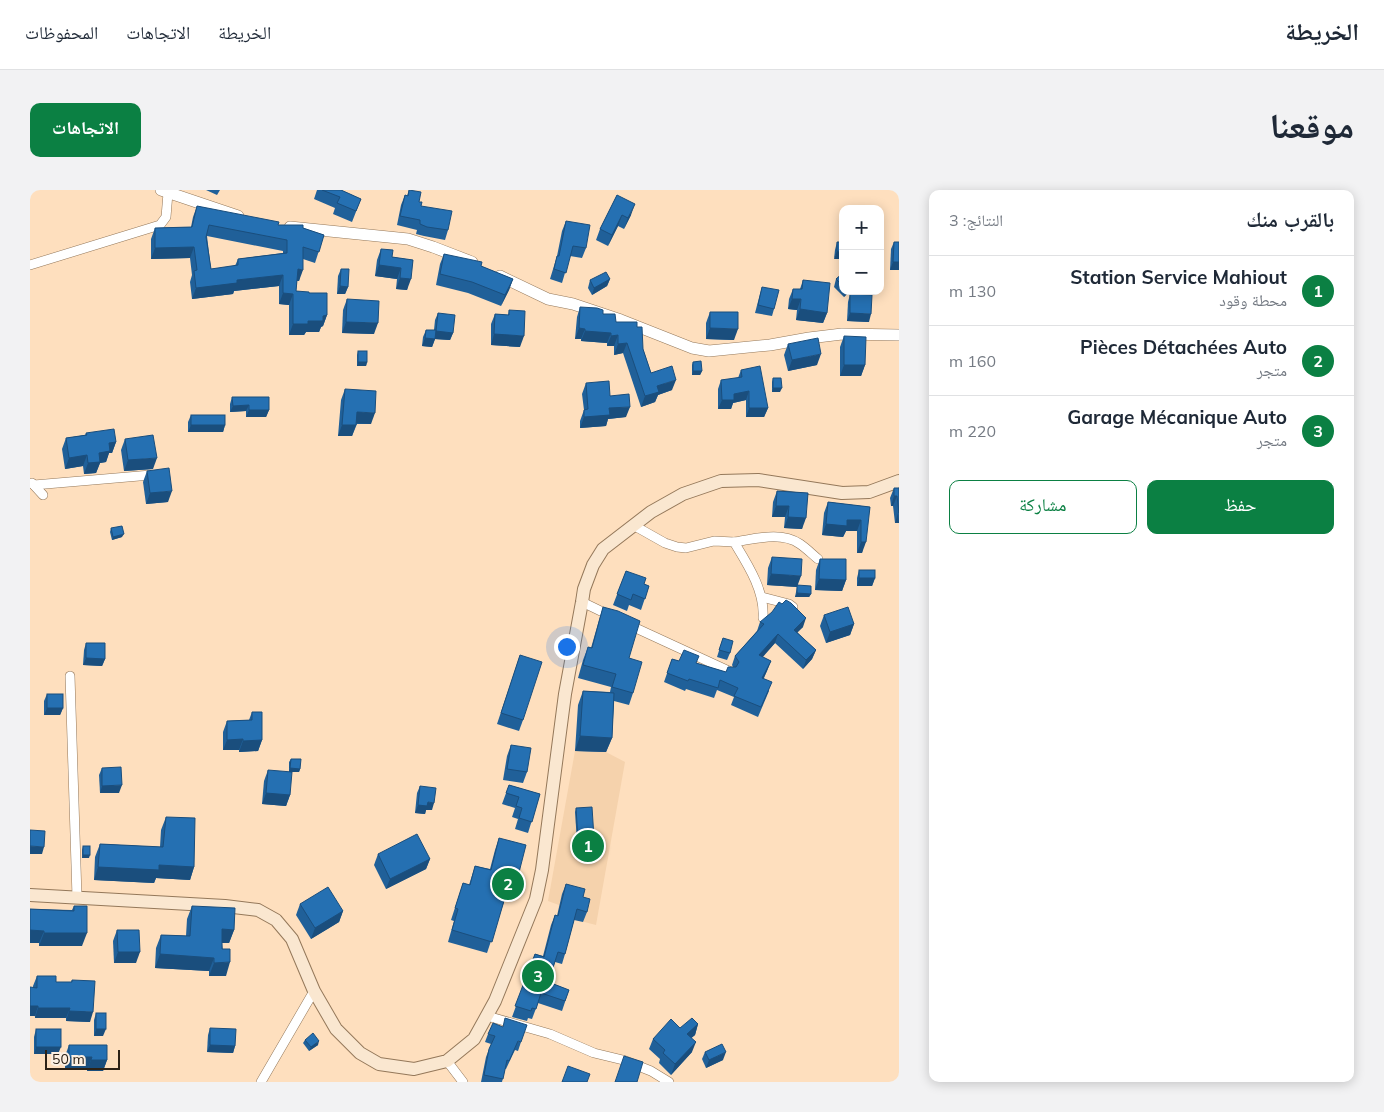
<!DOCTYPE html>
<html lang="ar">
<head>
<meta charset="utf-8">
<style>
  body { margin:0; font-family:Mulish,"Noto Naskh Arabic",sans-serif; background:#f2f2f3; color:#1f2937; direction:rtl }
  .controls { position:absolute; right:15px; top:15px; display:grid; overflow:hidden; border-radius:10px; box-shadow:0 2px 12px #0003 }
  .controls button { width:45px; height:45px; display:grid; place-items:center; padding:0; border:0; border-bottom:1px solid #e0e1e3; background:#fff; color:#1f2937; font:25px sans-serif }
  .scale { position:absolute; left:15px; bottom:12px; width:75px; box-sizing:border-box; padding-left:5px; border:2px solid #2d2216; border-top:0; font-size:14px; line-height:18px; white-space:nowrap; color:#2d2216; -webkit-text-stroke:4px #fcf0e3; paint-order:stroke }
  .you { position:absolute; left:536px; top:456px; width:18px; height:18px; margin:-12px; border:4px solid #fff; border-radius:50%; background:#1a73e8; box-shadow:0 0 0 8px #1a73e833 }
  .badge { display:grid; place-items:center; width:32px; height:32px; border-radius:50%; background:#0b8043; color:#fff; font-size:16px; font-weight:700 }
  .pin { position:absolute; translate:-50% -50%; border:2px solid #fff; box-shadow:0 1px 5px #0006 }
  .list { margin:0; padding:0; list-style:none }
  h2 { display:flex; justify-content:space-between; align-items:center; height:65px; margin:0; padding:0 20px; font-size:21px }
  h2 small { font-size:16px; font-weight:400; color:#747a83 }
  .list li { display:grid; grid-template-columns:32px 1fr auto; gap:15px; align-items:center; box-sizing:border-box; height:70px; padding:0 20px; border-top:1px solid #e0e1e3 }
  .list b { display:block; font-size:19px; white-space:nowrap }
  .list p { margin:0; font-size:16px; white-space:nowrap; color:#747a83 }
  .list em { font-size:16px; font-style:normal; color:#747a83 }
  .actions { display:flex; gap:10px; padding:15px 20px }
  .actions a { flex:1; padding:11px 0; border:1px solid #0b8043; border-radius:10px; text-align:center; font-size:18px; color:#0b8043 }
  .actions .main { background:#0b8043; color:#fff }
  .map { position:relative; flex:none; width:869px; height:892px; overflow:hidden; direction:ltr; border-radius:10px }
  header { display:flex; align-items:center; gap:30px; box-sizing:border-box; height:70px; padding:0 25px; background:#fff; border-bottom:1px solid #e0e1e3 }
  header strong { font-size:24px }
  nav { display:flex; gap:28px; margin-inline-start:auto; font-size:18px }
  .intro { display:flex; align-items:center; justify-content:space-between; box-sizing:border-box; height:120px; padding:0 30px }
  h1 { margin:0; font-size:35px }
  .button { padding:12px 22px; border-radius:10px; background:#0b8043; color:#fff; font-size:18px; font-weight:700 }
  main { display:flex; gap:30px; padding:0 30px }
  aside { flex:1; background:#fff; border-radius:10px; box-shadow:0 2px 12px #0003 }
  .map>svg:first-child { display:block }
  .built { fill:#f5d2ac }
  .lines { fill:none; stroke-linecap:round; stroke-linejoin:round }
  .minor-casing { stroke:#94785a; stroke-width:10 }
  .tertiary-casing { stroke:#94785a; stroke-width:12 }
  .secondary-casing { stroke:#94785a; stroke-width:14 }
  .minor { stroke:#fff; stroke-width:9 }
  .tertiary { stroke:#fff; stroke-width:11 }
  .secondary { stroke:#fae7d0; stroke-width:12 }
  .wall { fill:#206099; fill-rule:evenodd }
  .shaded-wall { fill:#1a4e7d }
  .building { fill:#2570b2; stroke:#1a4e7d; fill-rule:evenodd }
</style>
</head>
<body>
<header>
<strong>الخريطة</strong>
<nav><a>الخريطة</a><a>الاتجاهات</a><a>المحفوظات</a></nav>
</header>
<div class="intro"><h1>موقعنا</h1><a class="button">الاتجاهات</a></div>
<main>
<aside>
<h2>بالقرب منك<small>النتائج: 3</small></h2>
<ul class="list">
<li><span class="badge">1</span><div><b>Station Service Mahiout</b><p>محطة وقود</p></div><em>130 m</em></li>
<li><span class="badge">2</span><div><b>Pièces Détachées Auto</b><p>متجر</p></div><em>160 m</em></li>
<li><span class="badge">3</span><div><b>Garage Mécanique Auto</b><p>متجر</p></div><em>220 m</em></li>
</ul>
<div class="actions"><a class="main">حفظ</a><a>مشاركة</a></div>
</aside>
<div class="map">
<svg width="869" height="892" viewBox="0 0 869 892">
  <rect width="100%" height="100%" fill="#fedfbe"/>
  <path class="built" d="M545,561L576,562L595,572L566,735L527,725L529,715L518,711Z"/>
  <g class="lines">
    <g class="minor-casing">
      <g id="minor">
        <path d="M0,75L130,35L136,27L138,3"/>
        <path d="M2,293L13,305"/>
        <path d="M4,295L121,285"/>
        <path d="M603,335L635,353L647,357L656,358L684,351L704,352C718,375 735,401 733,428"/>
        <path d="M704,352C725,349 751,341 770,354C776,358 782,364 788,369"/>
        <path d="M732,407L759,414L763,417"/>
        <path d="M552,412L581,426"/>
        <path d="M597,434L699,481"/>
        <path d="M40,486L47,707"/>
        <path d="M457,826L520,844L564,863L593,870L621,881L639,892"/>
        <path d="M417,871L433,892"/>
        <path d="M231,892L284,801"/>
      </g>
    </g>
    <g class="tertiary-casing">
      <g id="tertiary">
        <path d="M131,0L208,26"/>
        <path d="M260,37L378,49L403,57L442,72"/>
        <path d="M470,86L518,109L543,114L591,130L662,158L679,161L740,155L779,148L812,144L869,145"/>
      </g>
    </g>
    <g class="secondary-casing">
      <path id="secondary" d="M0,705L195,716L228,720L246,730L262,749L284,801L306,839L330,863L349,874L384,879L417,871L444,849L465,811L506,709L512,680L535,504L552,412L554,399L563,375L573,359L621,322L653,304L691,291L728,290L812,303L839,302L869,291"/>
    </g>
    <use href="#minor" class="minor"/>
    <use href="#tertiary" class="tertiary"/>
    <use href="#secondary" class="secondary"/>
  </g>
  <g class="wall">
    <path d="M176,0H190L187,5Z"/>
    <path d="M287,0H311L331,9L322,32L303,24L305,18L284,9Z"/>
    <path d="M379,0L391,16L418,40L415,50L394,46L386,44L387,40L367,35L371,15L375,5L377,6Z"/>
    <path d="M587,5L601,25L594,39L588,36L578,56L566,50L570,39Z"/>
    <path d="M167,16L248,35L273,38L294,45L285,73L273,69L269,91H267L266,101L279,103L297,125L293,136L291,137L289,142H276L274,145H259V115L249,114V96L204,101L203,104L162,109L160,92L162,85L160,68L121,69V49L125,38L161,37L163,27ZM177,46L253,61V63L208,69L205,76L181,79Z"/>
    <path d="M536,31L556,58L552,68L540,66L532,93L520,89L527,66L532,41Z"/>
    <path d="M807,52H813L804,69L805,60Z"/>
    <path d="M864,52L869,80H860L861,59Z"/>
    <path d="M351,59L362,67L383,70L377,100L366,99L367,89L345,86L347,70Z"/>
    <path d="M414,64L451,76L483,89L479,100L471,116L438,103L406,95L410,74Z"/>
    <path d="M311,79L318,97L315,104H307L308,86Z"/>
    <path d="M813,83V101H820L814,107L804,97L806,89Z"/>
    <path d="M580,89L577,96L562,105L558,98L560,90Z"/>
    <path d="M773,90L797,123L793,133L766,130L767,120L758,119L759,109L763,99H770Z"/>
    <path d="M732,97L744,119L742,126L725,123L730,104Z"/>
    <path d="M820,104L839,132L817,131L818,112Z"/>
    <path d="M317,109L344,144L312,143L313,120Z"/>
    <path d="M550,117L573,124L586,132L607,137L613,159L621,183L642,200L628,205L625,212L611,217L593,163L584,165V156H577V153L551,151V149H545L547,127Z"/>
    <path d="M479,120L490,157L461,155V134L465,124L478,125Z"/>
    <path d="M680,122L704,150L676,149V133Z"/>
    <path d="M408,123L423,143L420,150L405,149L402,157L392,156L393,147L396,140H404L405,130Z"/>
    <path d="M814,146L835,175L831,186H810V157Z"/>
    <path d="M758,154L787,175L758,181L754,165Z"/>
    <path d="M328,161L337,172L336,176H327V165Z"/>
    <path d="M663,172L672,181L670,185H662V175Z"/>
    <path d="M711,180L738,218L734,227H716V210L703,213L701,219H688V199L691,190L708,188Z"/>
    <path d="M743,188L750,202H742V192Z"/>
    <path d="M556,193L580,206L596,227L578,229L576,236L550,238V231L554,220L552,204Z"/>
    <path d="M315,199L341,234H327L322,246H308L311,210Z"/>
    <path d="M202,207L239,220L236,227H216V221L200,222V214Z"/>
    <path d="M161,225L195,235L193,242H158V232Z"/>
    <path d="M56,243L86,252L82,263H79L76,272L70,273L66,283L54,284L53,276L35,279L32,259L36,248L55,245Z"/>
    <path d="M95,249L123,279L94,281L91,260Z"/>
    <path d="M117,281L138,312L116,314L113,292Z"/>
    <path d="M864,298H869V333H865L863,316H861L860,308Z"/>
    <path d="M747,301L778,303L772,339L754,338L755,327H742L743,312Z"/>
    <path d="M798,312L840,317L832,363H827V341H816L813,347L792,345L794,323Z"/>
    <path d="M81,338L92,347L82,350L80,342Z"/>
    <path d="M742,367L768,395L781,404L779,407H765L767,397L737,395L738,378Z"/>
    <path d="M790,369L816,390L812,401L785,400L786,380Z"/>
    <path d="M829,380L845,388L842,396H827V388Z"/>
    <path d="M596,381L614,394L619,396L611,420L599,415L597,421L583,415Z"/>
    <path d="M573,417L599,468L603,503L599,515L584,511L582,548L576,562L545,561L548,515L553,501L580,502L581,497L548,488L553,470L558,457L561,458L569,430Z"/>
    <path d="M794,425L824,434L820,445L796,453L790,436Z"/>
    <path d="M730,432L773,437L767,442L786,460L782,469L773,479L745,453L732,467L741,471L734,488L739,501L728,527L701,515L704,507L687,500L684,508L656,499L655,501L634,492L642,469L649,471L666,473L696,482L703,477L702,475L705,466L727,441Z"/>
    <path d="M693,448L700,463L697,470L687,467Z"/>
    <path d="M56,453L75,469L72,476L53,475L54,460Z"/>
    <path d="M490,465L493,530L489,541L467,534Z"/>
    <path d="M17,504L33,518L30,525H14V511Z"/>
    <path d="M222,522L232,550L228,561L209,562V560H193V542L197,531L219,530Z"/>
    <path d="M481,555L497,582L493,593L473,590L477,566Z"/>
    <path d="M261,569L270,579L269,582H259V572Z"/>
    <path d="M72,578L89,603H70L69,585Z"/>
    <path d="M238,580L260,605L256,616L232,614L234,591Z"/>
    <path d="M479,595L510,604L498,643L485,639L488,629L482,627L485,618L472,614Z"/>
    <path d="M390,596L402,620H396L395,624L385,623L387,603Z"/>
    <path d="M546,618L564,667L548,668L545,622Z"/>
    <path d="M136,627L164,677L160,690L126,688L124,693L64,690L65,667L70,654L130,657L131,640Z"/>
    <path d="M469,648L485,698L481,710L475,709L457,763L418,752L424,731L421,730L433,693L439,695L445,676L460,679L465,660Z"/>
    <path d="M53,656L59,668H52V660Z"/>
    <path d="M348,664L400,669L396,679L356,699L344,675Z"/>
    <path d="M536,694L553,707L557,722L553,732L544,730L535,764L532,774L525,772L519,790L521,793L539,800L532,821L508,813L502,829L498,828L497,831L482,827L505,764L513,766L521,735L525,725L527,726L532,704Z"/>
    <path d="M270,714L313,721L309,732L281,749L266,725Z"/>
    <path d="M44,716L52,756H9V753H0V719L42,720Z"/>
    <path d="M162,716L204,740L199,753H192L196,786H179V781L125,778L126,758L131,745L156,746L157,729Z"/>
    <path d="M87,740L106,773H84L83,751Z"/>
    <path d="M7,786L26,792H41L42,790L60,832L36,831V828H5L3,796Z"/>
    <path d="M66,823L73,846H64V830Z"/>
    <path d="M668,834L665,845L661,848L662,862L641,885L629,873L630,869L619,859L623,849L650,838Z"/>
    <path d="M180,838L205,856L203,863L177,862L178,845Z"/>
    <path d="M6,839L28,864H4V847Z"/>
    <path d="M458,844L491,852L488,861L485,860L476,879H475L472,892H451L456,867L461,854L455,852Z"/>
    <path d="M275,850L288,855L279,861L273,853Z"/>
    <path d="M39,855L77,870L73,881H57L58,878H35V866Z"/>
    <path d="M675,862L693,870L676,878L672,869Z"/>
  </g>
  <g class="shaded-wall">
    <path d="M605,14L601,25L594,39L598,28Z"/>
    <path d="M592,25L588,36L578,56L582,45Z"/>
    <path d="M164,57L160,68L121,69L125,58Z"/>
    <path d="M807,61L813,62V69H804Z"/>
    <path d="M863,72H869V80H860Z"/>
    <path d="M349,75L371,78L367,89L345,86Z"/>
    <path d="M268,79L273,80L269,91L264,90Z"/>
    <path d="M253,85L249,96L204,101L203,104L162,109L166,98L207,90Z"/>
    <path d="M370,88L381,89L377,100L366,99Z"/>
    <path d="M483,89L479,100L471,116L475,105Z"/>
    <path d="M580,89L577,96L562,105L564,98Z"/>
    <path d="M310,96L318,97L315,104H307Z"/>
    <path d="M816,101H820L814,107Z"/>
    <path d="M253,103L263,104L259,115L249,114Z"/>
    <path d="M762,109H771L767,120L758,119Z"/>
    <path d="M770,119L797,123L793,133L766,130Z"/>
    <path d="M820,123L841,124L839,132L817,131Z"/>
    <path d="M297,125L293,136L291,137L289,142H276L274,145H259L263,134L278,131L293,126Z"/>
    <path d="M316,132L348,133L344,144L312,143Z"/>
    <path d="M549,138L555,139L551,149H545Z"/>
    <path d="M680,138L708,139L704,150L676,149Z"/>
    <path d="M406,141L423,143L420,150L404,149Z"/>
    <path d="M555,141L581,143L577,153L551,151Z"/>
    <path d="M464,144L494,146L490,157L461,155Z"/>
    <path d="M588,145L584,156H577L581,146Z"/>
    <path d="M395,148L405,149L402,157L392,156Z"/>
    <path d="M597,153L593,163L584,165L588,154Z"/>
    <path d="M791,164L787,175L758,181L762,170Z"/>
    <path d="M328,172H337L336,176H327Z"/>
    <path d="M814,175H835L831,186H810Z"/>
    <path d="M663,181H672L670,185H662Z"/>
    <path d="M646,190L642,200L628,205L625,212L611,217L615,206L627,196Z"/>
    <path d="M743,198H752L750,202H742Z"/>
    <path d="M719,201L716,210L703,213L701,219H688L692,210L704,204Z"/>
    <path d="M219,215L216,221L200,222L203,216Z"/>
    <path d="M600,217L596,227L578,229L576,236L550,238L554,227L579,218Z"/>
    <path d="M719,218H738L734,227H716Z"/>
    <path d="M219,220H239L236,227H216Z"/>
    <path d="M327,222L345,223L341,234L323,233Z"/>
    <path d="M161,235H195L193,242H158Z"/>
    <path d="M312,235H326L322,246H308Z"/>
    <path d="M86,252L82,263H79L76,272L70,273L66,283L54,284L58,273L79,253Z"/>
    <path d="M57,265L53,276L35,279L39,268Z"/>
    <path d="M127,268L123,279L94,281L98,270Z"/>
    <path d="M142,301L138,312L116,314L120,303Z"/>
    <path d="M864,306H867L863,316H861Z"/>
    <path d="M746,316H759L755,327H742Z"/>
    <path d="M868,323L869,333H865Z"/>
    <path d="M758,327L776,328L772,339L754,338Z"/>
    <path d="M817,330H831L827,341H816L813,347L792,345L796,334Z"/>
    <path d="M94,344L92,347L82,350L83,347Z"/>
    <path d="M831,352H836L832,363H827Z"/>
    <path d="M741,384L771,386L767,397L737,395Z"/>
    <path d="M829,388H845L842,396H827Z"/>
    <path d="M789,389L816,390L812,401L785,400Z"/>
    <path d="M767,403L781,404L779,407H765Z"/>
    <path d="M776,428L773,437L761,449L764,440Z"/>
    <path d="M824,434L820,445L796,453L800,442Z"/>
    <path d="M748,444L745,453L726,475L729,465Z"/>
    <path d="M786,460L782,469L773,479L776,470Z"/>
    <path d="M56,468L75,469L72,476L53,475Z"/>
    <path d="M741,471L737,481L729,497L732,488Z"/>
    <path d="M17,518H33L30,525H14Z"/>
    <path d="M550,546L582,548L576,562L545,561Z"/>
    <path d="M213,549L209,560H193L197,550Z"/>
    <path d="M232,550L228,561L209,562L213,551Z"/>
    <path d="M260,578L270,579L269,582H259Z"/>
    <path d="M92,595L89,603H70L72,596Z"/>
    <path d="M236,603L260,605L256,616L232,614Z"/>
    <path d="M398,612L404,613L402,620H396L395,624L385,623L388,615Z"/>
    <path d="M0,656L14,657L12,664H0Z"/>
    <path d="M565,663L564,667L548,668L549,664Z"/>
    <path d="M53,665H60L59,668H52Z"/>
    <path d="M400,669L396,679L356,699L360,689Z"/>
    <path d="M129,675L164,677L160,690L126,688L124,693L64,690L68,677Z"/>
    <path d="M313,721L309,732L281,749L285,738Z"/>
    <path d="M192,739L204,740L199,753H187Z"/>
    <path d="M0,740L14,741L9,753H0Z"/>
    <path d="M14,743H57L52,756H9Z"/>
    <path d="M88,762H110L106,773H84Z"/>
    <path d="M130,764L184,768L179,781L125,778Z"/>
    <path d="M200,772L196,786H179L184,773Z"/>
    <path d="M0,816H8L5,826H0Z"/>
    <path d="M8,818H40L36,828H5Z"/>
    <path d="M39,821L63,822L60,832L36,831Z"/>
    <path d="M668,834L665,845L653,855L657,844Z"/>
    <path d="M66,839H76L73,846H64Z"/>
    <path d="M289,851L288,855L279,861L281,857Z"/>
    <path d="M666,852L662,862L641,885L645,874Z"/>
    <path d="M180,855L205,856L203,863L177,862Z"/>
    <path d="M6,857H31L28,864H4Z"/>
    <path d="M696,862L693,870L676,878L679,870Z"/>
    <path d="M39,867H62L58,878H35Z"/>
    <path d="M61,870H77L73,881H57Z"/>
  </g>
  <g class="building">
    <path d="M292,0H311L331,9L326,21L307,13L310,7Z"/>
    <path d="M379,0L391,2L389,12H392L391,16L422,21L418,40L397,37L390,34V30L370,26L375,5L378,6Z"/>
    <path d="M587,5L605,14L598,28L592,25L582,45L570,39Z"/>
    <path d="M167,16L249,32L248,35H273V38L294,45L289,62L273,57V80L268,79L266,101L279,102V103H297V125L293,126V131H278V134H263V104L253,103V85L207,90V93L166,98L164,81L167,80L164,57L125,58V38L162,37ZM179,35L257,50V63L208,69V75L181,79L176,47Z"/>
    <path d="M536,31L560,35L556,58L543,56L536,83L524,79L527,66H529Z"/>
    <path d="M807,52H813V62L807,61Z"/>
    <path d="M864,52H869V72H863Z"/>
    <path d="M351,59L363,60L362,67L383,70L381,89L370,88L371,78L349,75Z"/>
    <path d="M414,64L452,72L451,76L483,89L475,105L442,92L410,84Z"/>
    <path d="M311,79H319L318,97L310,96Z"/>
    <path d="M576,82L580,89L564,98L560,90Z"/>
    <path d="M813,83V96L806,89Z"/>
    <path d="M773,90L800,93L797,123L770,119L771,109H762L763,99H772Z"/>
    <path d="M732,97L749,100L744,119L728,115Z"/>
    <path d="M820,104L842,105L841,124L820,123Z"/>
    <path d="M317,109L349,111L348,133L316,132Z"/>
    <path d="M550,117L567,118L573,120V124H585L586,132H607V137H612L613,159L621,183L642,176L646,190L627,196L629,202L615,206L597,153L588,154V145L581,146V143L555,141V139L549,138Z"/>
    <path d="M479,120L495,121L494,146L464,144L465,124L479,125Z"/>
    <path d="M680,122H708V139L680,138Z"/>
    <path d="M408,123L425,125L423,143L406,141Z"/>
    <path d="M396,140H406L405,149L395,148Z"/>
    <path d="M814,146L836,147L835,175H814Z"/>
    <path d="M788,148L791,164L762,170L758,154Z"/>
    <rect x="328" y="161" width="9" height="11"/>
    <path d="M671,171L672,181H663V172Z"/>
    <path d="M730,176L738,218H719V201L704,204V210H692L691,190L712,187L711,180Z"/>
    <path d="M743,188H751L752,198H743Z"/>
    <path d="M579,191L580,206L599,204L600,217L579,218L580,225L554,227V220L558,219L556,193Z"/>
    <path d="M315,199L346,201L345,223L327,222L326,235H312Z"/>
    <path d="M202,207H239V220H219V215L203,216Z"/>
    <rect x="161" y="225" width="34" height="10"/>
    <path d="M84,239L86,252L79,253L80,261L69,263L70,272L58,273L57,265L39,268L36,248L57,245L56,243Z"/>
    <path d="M123,245L127,268L98,270L95,249Z"/>
    <path d="M139,278L142,301L120,303L117,281Z"/>
    <path d="M864,298H869V323L867,306H864Z"/>
    <path d="M747,301L778,303L776,328L758,327L759,316H746Z"/>
    <path d="M798,312L840,317L836,352H831V330H817V336L796,334Z"/>
    <path d="M92,336L94,344L83,347L81,338Z"/>
    <path d="M742,367L772,369L771,386L741,384Z"/>
    <path d="M790,369H816V390L789,389Z"/>
    <rect x="829" y="380" width="16" height="8"/>
    <path d="M596,381L616,388L614,394L619,396L615,409L603,404L601,410L587,404Z"/>
    <path d="M767,395L781,396V404L767,403Z"/>
    <path d="M756,410L761,413L776,428L764,440L786,460L776,470L748,444L729,465L741,471L732,488L742,492L731,517L704,506L708,498L690,490L688,498L659,489L658,491L637,483L642,469L649,471L654,460L669,466L666,473L696,482L698,477H706L709,472L705,466L734,434L730,432L742,422L749,412L752,414Z"/>
    <path d="M573,417L588,421L610,431L599,468L612,472L603,503L582,497L586,484L553,475L558,457L562,458Z"/>
    <path d="M818,417L824,434L800,442L794,425Z"/>
    <path d="M693,448L703,451L700,463L689,460Z"/>
    <path d="M56,453H75V469L56,468Z"/>
    <path d="M490,465L512,472L493,530L471,523Z"/>
    <path d="M553,501L584,503L582,548L550,546Z"/>
    <rect x="17" y="504" width="16" height="14"/>
    <path d="M222,522H232V550L213,551V549L197,550V531L222,530Z"/>
    <path d="M481,555L501,558L497,582L477,579Z"/>
    <path d="M261,569H271L270,579L260,578Z"/>
    <path d="M91,577L92,595L72,596V578Z"/>
    <path d="M238,580L262,582L260,605L236,603Z"/>
    <path d="M479,595L510,604L502,632L489,628L492,618L486,616L489,607L476,603Z"/>
    <path d="M390,596L406,598L404,613L398,612L397,616L388,615Z"/>
    <path d="M562,617L565,663L549,664L546,618Z"/>
    <path d="M136,627L165,628L164,677L129,675V680L68,677L70,654L133,657Z"/>
    <path d="M0,640L15,641L14,657L0,656Z"/>
    <path d="M387,644L400,669L360,689L348,664Z"/>
    <path d="M469,648L496,655L485,698L478,697L462,752L422,740L428,719L425,718L433,693L440,695L445,676L461,680Z"/>
    <rect x="53" y="656" width="7" height="9"/>
    <path d="M536,694L555,699L553,707L560,709L557,722L547,719L535,764L528,762L519,790L522,791L521,793L539,800L535,811L511,803L506,819L502,818L501,821L485,816L505,764L514,767L525,725L528,726Z"/>
    <path d="M298,697L313,721L285,738L270,714Z"/>
    <path d="M44,716H57V743H14V741L0,740V719L44,721Z"/>
    <path d="M162,716L205,718L204,740L192,739V759H200V772L184,773V768L130,764L131,745L160,746Z"/>
    <path d="M87,740H109L110,762H88Z"/>
    <path d="M7,786H26V792H42V790L65,791L63,822L39,821L40,818H8V816H0V797L7,798Z"/>
    <rect x="66" y="823" width="10" height="16"/>
    <path d="M475,828L497,835L491,852L488,851L479,871L477,870L473,889L454,885L459,859L465,846L458,844L463,833L473,837Z"/>
    <path d="M662,828L668,834L657,844L666,852L645,874L633,863L635,860L623,849L641,829L650,838Z"/>
    <path d="M180,838L206,839L205,856L180,855Z"/>
    <rect x="6" y="839" width="25" height="18"/>
    <path d="M283,843L289,851L281,857L275,850Z"/>
    <path d="M692,854L696,862L679,870L675,862Z"/>
    <path d="M39,855H77V870H61L62,867H39Z"/>
    <path d="M594,866L613,872L607,892H585Z"/>
    <path d="M538,876L560,884L557,892H532Z"/>
  </g>
</svg>
<div class="controls">
<button>+</button>
<button>−</button>
</div>
<div class="scale">50 m</div>
<div class="you"></div>
<div class="pin badge" style="left:558px;top:656px">1</div>
<div class="pin badge" style="left:478px;top:694px">2</div>
<div class="pin badge" style="left:508px;top:786px">3</div>
</div>
</main>
</body>
</html>
